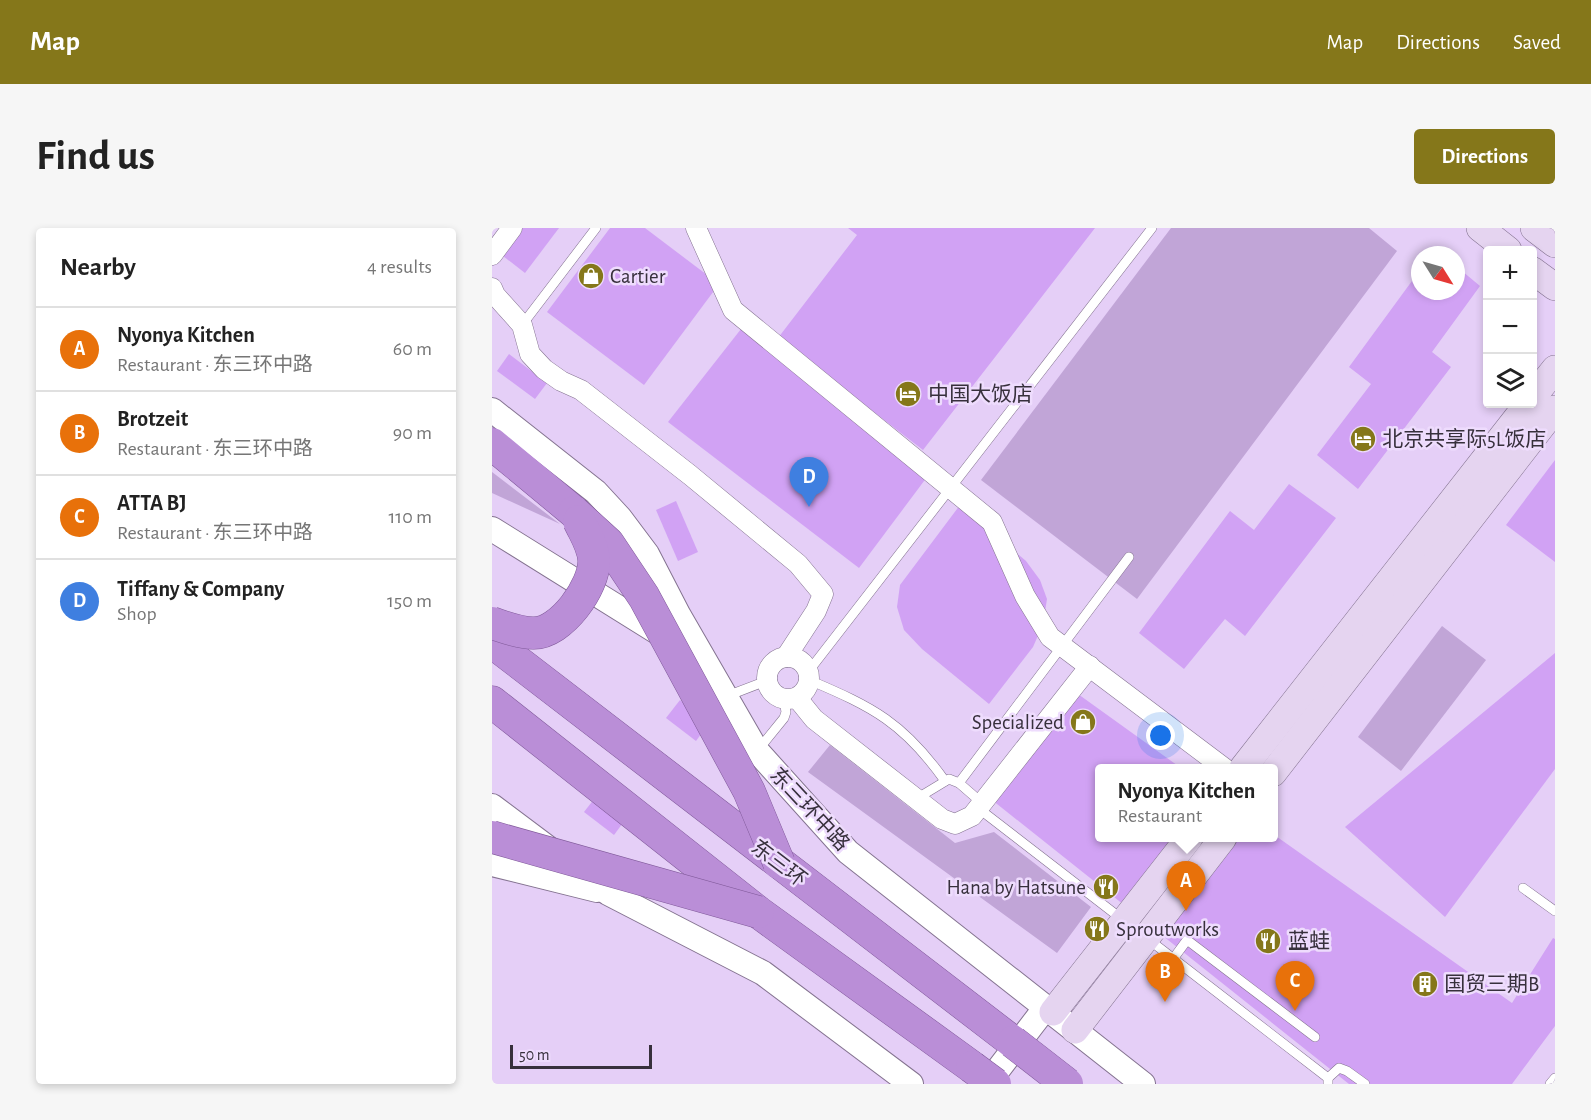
<!DOCTYPE html>
<html lang="en">
<head>
<meta charset="utf-8">
<style>
  body { margin:0; font-family:"Alegreya Sans","Noto Sans SC",sans-serif; background:#f6f6f6; color:#222 }
  .controls { position:absolute; right:18px; top:18px; display:grid; overflow:hidden; border-radius:6px; box-shadow:0 3px 9px #0003 }
  .controls button { width:54px; height:54px; display:grid; place-items:center; padding:0; border:0; border-bottom:2px solid #e0e0e0; background:#fff; color:#222; font:30px sans-serif }
  .compass { position:absolute; left:919px; top:18px; width:54px; height:54px; border-radius:50%; background:#fff; box-shadow:0 3px 9px #0003; rotate:127deg }
  .scale { position:absolute; left:18px; bottom:15px; width:142px; box-sizing:border-box; padding-left:6px; border:3px solid #37303c; border-top:0; font-size:16px; line-height:21px; white-space:nowrap; color:#37303c; -webkit-text-stroke:4px #eedcfd; paint-order:stroke }
  .you { position:absolute; left:669px; top:508px; width:21px; height:21px; margin:-15px; border:4px solid #fff; border-radius:50%; background:#1a73e8; box-shadow:0 0 0 9px #1a73e833 }
  .badge { display:grid; place-items:center; width:39px; height:39px; border-radius:50%; background:#85771a; color:#fff; font-size:20px; font-weight:700 }
  .pin { position:absolute; translate:-50% -50px; filter:drop-shadow(0 2px 3px #0008) }
  .pin::after { content:''; position:absolute; top:32px; width:21px; height:18px; background:inherit; clip-path:polygon(0 0,100% 0,50% 100%) }
  .popup { position:absolute; left:603px; top:536px; width:183px; height:78px; box-sizing:border-box; display:grid; place-content:center; border-radius:6px; background:#fff; filter:drop-shadow(0 2px 4px #0005); font-size:20px; white-space:nowrap; color:#767676 }
  .popup b { font-size:22px; color:#222 }
  .popup::after { content:''; position:absolute; left:50%; top:100%; margin-left:-12px; border:12px solid transparent; border-top-color:#fff }
  .list { margin:0; padding:0; list-style:none }
  h2 { display:flex; justify-content:space-between; align-items:center; height:78px; margin:0; padding:0 24px; font-size:26px }
  h2 small { font-size:20px; font-weight:400; color:#767676 }
  .list li { display:grid; grid-template-columns:39px 1fr auto; gap:18px; align-items:center; box-sizing:border-box; height:84px; padding:0 24px; border-top:2px solid #e0e0e0 }
  .list b { display:block; font-size:22px; white-space:nowrap }
  .list p { margin:0; font-size:20px; white-space:nowrap; color:#767676 }
  .list em { font-size:20px; font-style:normal; color:#767676 }
  .icon { flex:none; width:33px; height:33px; fill:none; stroke:currentColor; stroke-width:2; stroke-linecap:round; stroke-linejoin:round }
  .map { position:relative; flex:none; width:1063px; height:856px; overflow:hidden; border-radius:6px }
  header { display:flex; align-items:center; gap:36px; box-sizing:border-box; height:84px; padding:0 30px; background:#85771a; color:#fff }
  header strong { font-size:28px }
  nav { display:flex; gap:33px; margin-inline-start:auto; font-size:21px }
  .intro { display:flex; align-items:center; justify-content:space-between; box-sizing:border-box; height:144px; padding:0 36px }
  h1 { margin:0; font-size:42px }
  .button { padding:15px 27px; border-radius:6px; background:#85771a; color:#fff; font-size:21px; font-weight:700 }
  main { display:flex; gap:36px; padding:0 36px }
  aside { flex:1; background:#fff; border-radius:6px; box-shadow:0 3px 9px #0003 }
  .map>svg:first-child { display:block }
  .built { fill:#e5cff7; fill-rule:evenodd }
  .green { fill:#c1a5d7 }
  .building { fill:#d1a2f4 }
  .lines { fill:none; stroke-linecap:round; stroke-linejoin:round }
  .service-casing { stroke:#847390; stroke-width:10 }
  .minor-casing { stroke:#847390; stroke-width:21 }
  .tertiary-casing { stroke:#847390; stroke-width:26 }
  .secondary-casing { stroke:#847390; stroke-width:28 }
  .trunk-casing { stroke:#805a9a; stroke-width:33 }
  .service { stroke:#fff; stroke-width:9 }
  .minor { stroke:#fff; stroke-width:20 }
  .tertiary { stroke:#fff; stroke-width:24 }
  .secondary { stroke:#e5d4f0; stroke-width:27 }
  .trunk { stroke:#ba8ed7; stroke-width:32 }
  .trunk-bridge-casing { stroke:#805a9a; stroke-width:33; stroke-linecap:butt }
  .trunk-bridge { stroke:#ba8ed7; stroke-width:32 }
  .labels { text-anchor:middle; stroke-width:5; stroke-linejoin:round; paint-order:stroke }
  .poi-label { font-size:21px; fill:#37303c; stroke:#eedcfd; text-anchor:start }
  .street-label { font-size:21px; fill:#37303c; stroke:#eedcfd }
</style>
</head>
<body>
<header>
<strong>Map</strong>
<nav><a>Map</a><a>Directions</a><a>Saved</a></nav>
</header>
<div class="intro"><h1>Find us</h1><a class="button">Directions</a></div>
<main>
<aside>
<h2>Nearby<small>4 results</small></h2>
<ul class="list">
<li><span class="badge" style="background:#e8710a">A</span><div><b>Nyonya Kitchen</b><p>Restaurant · 东三环中路</p></div><em>60 m</em></li>
<li><span class="badge" style="background:#e8710a">B</span><div><b>Brotzeit</b><p>Restaurant · 东三环中路</p></div><em>90 m</em></li>
<li><span class="badge" style="background:#e8710a">C</span><div><b>ATTA BJ</b><p>Restaurant · 东三环中路</p></div><em>110 m</em></li>
<li><span class="badge" style="background:#3f7fe0">D</span><div><b>Tiffany &amp; Company</b><p>Shop</p></div><em>150 m</em></li>
</ul>
</aside>
<div class="map">
<svg width="1063" height="856" viewBox="0 0 1063 856">
  <rect width="100%" height="100%" fill="#eedcfd"/>
  <path class="built" d="M0,0H1063V856H0ZM996,22H1040V176H996ZM928,27H964V63H928ZM607,540H781V610H607Z"/>
  <g class="green">
    <path d="M679,0H877L905,23L645,371L489,252Z"/>
    <path d="M0,244L68,296L0,265Z"/>
    <path d="M950,398L994,432L909,543L866,509Z"/>
    <path d="M338,517L463,615L502,604L599,679L565,725L316,544Z"/>
  </g>
  <g class="building">
    <path d="M31,0H67L33,45L11,28Z"/>
    <path d="M118,0H153L227,56L152,157L55,84Z"/>
    <path d="M356,0H603L431,222L286,110L365,7Z"/>
    <path d="M964,38L988,58L940,124L959,139L866,261L825,227L879,156L857,139L928,42V63H964Z"/>
    <path d="M249,101L438,245L367,340L176,194Z"/>
    <path d="M17,126L55,155L43,171L5,143Z"/>
    <path d="M1063,232V334L1014,297Z"/>
    <path d="M797,256L844,290L753,408L733,391L692,441L647,405L738,283L762,302Z"/>
    <path d="M184,273L206,324L186,333L164,282Z"/>
    <path d="M468,277L534,333L548,352L555,371L551,396L541,419L497,476L430,421L412,402L405,379L408,357Z"/>
    <path d="M1063,425V541L953,689L853,599Z"/>
    <path d="M579,461L689,540H607V610H781V606L1020,775L1061,710L1063,711V798L1020,856H857L495,568Z"/>
    <path d="M188,472L217,495L204,513L174,490Z"/>
    <path d="M106,566L136,588L122,607L92,584Z"/>
  </g>
  <g class="lines">
    <g class="service-casing">
      <g id="service">
        <path d="M30,97L104,0"/>
        <path d="M316,444L660,0"/>
        <path d="M317,452C381,479 412,495 453,553"/>
        <path d="M235,468L274,453"/>
        <path d="M266,522L292,490L294,484L292,472"/>
        <path d="M467,555L637,329"/>
        <path d="M424,571L457,551L467,555L490,575"/>
        <path d="M486,580L631,692"/>
        <path d="M1031,660L1063,683"/>
        <path d="M656,711L836,850V856"/>
        <path d="M681,731L695,712L823,809"/>
        <path d="M836,850L847,840L855,843L873,856"/>
        <path d="M1058,856L1063,850"/>
      </g>
    </g>
    <g class="minor-casing">
      <g id="minor">
        <path d="M204,0L241,82L500,294L533,368L558,409L732,540"/>
        <path d="M0,27L20,0"/>
        <path d="M0,60L3,67L30,97L38,126L52,141L69,153L89,162L198,247L306,336L331,366L324,383L294,429"/>
        <circle cx="296" cy="450" r="21"/>
        <path d="M305,470L322,491L450,591L463,596L480,588L598,438"/>
      </g>
    </g>
    <g class="tertiary-casing">
      <g id="tertiary">
        <path d="M0,182L104,264L128,290L155,326L186,386L265,523L356,624L651,856"/>
        <path d="M0,301L175,410"/>
        <path d="M0,578L116,665L271,745L419,856"/>
        <path d="M0,636L105,662"/>
        <path d="M495,856L554,779"/>
      </g>
    </g>
    <g class="secondary-casing">
      <g id="secondary">
        <path d="M988,0L1016,22"/>
        <path d="M1042,0L1063,16"/>
        <path d="M1040,42L1063,59"/>
        <path d="M1040,170L1063,141"/>
        <path d="M751,540L1036,176"/>
        <path d="M781,545L1063,181"/>
        <path d="M561,784L697,610"/>
        <path d="M583,802L731,610"/>
      </g>
    </g>
    <g class="trunk-casing">
      <g id="trunk">
        <path d="M0,216L82,284"/>
        <path d="M0,414L521,814"/>
        <path d="M0,474L266,684L480,839"/>
      </g>
    </g>
    <use href="#service" class="service"/>
    <use href="#minor" class="minor"/>
    <use href="#tertiary" class="tertiary"/>
    <use href="#secondary" class="secondary"/>
    <use href="#trunk" class="trunk"/>
    <g class="trunk-bridge-casing">
      <g id="trunk-bridge">
        <path d="M82,284L116,315L152,369L257,563L287,635"/>
        <path d="M0,395C12,399 27,405 41,405C69,406 103,358 102,332C101,317 93,306 87,293"/>
        <path d="M0,609L266,684"/>
        <path d="M521,814L575,856"/>
        <path d="M480,839L503,856"/>
      </g>
    </g>
    <use href="#trunk-bridge" class="trunk-bridge"/>
  </g>
  <defs>
    <g id="shop-disc" transform="scale(1.35)"><circle r="9.5" fill="#85771a" stroke="#eedcfd"/><path d="M-5-2.5h2.3a2.7 3.5 0 0 1 5.4 0H5L5.5 6h-11ZM-1.5-2.5h3a1.5 2.3 0 0 0-3 0Z" fill="#fff"/></g>
    <g id="hotel-disc" transform="scale(1.35)"><circle r="9.5" fill="#85771a" stroke="#eedcfd"/><path d="M-6-4.5h1.5V1H6V5H4.5V3h-9V5H-6ZM-4 0a1.8 1.8 0 1 1 3.6 0ZM.5 0V-2.5h3Q6-2.5 6 0Z" fill="#fff"/></g>
    <g id="restaurant-disc" transform="scale(1.35)"><circle r="9.5" fill="#85771a" stroke="#eedcfd"/><path d="M-5-6h1v4h1v-4h1v4h1v-4h1v5L-1.5 .5V6h-2V.5L-5-1ZM5-6V6H3V1.5H1.5Q1.5-4 5-6Z" fill="#fff"/></g>
    <g id="building-disc" transform="scale(1.35)"><circle r="9.5" fill="#85771a" stroke="#eedcfd"/><path d="M-4-6H4V6H1V3H-1V6H-4ZM-2.5-4.3h1.7v1.8h-1.7ZM.8-4.3h1.7v1.8H.8ZM-2.5-1h1.7V.8h-1.7ZM.8-1h1.7V.8H.8Z" fill="#fff"/></g>
  </defs>
  <g fill-rule="evenodd">
    <use href="#shop-disc" x="99" y="48"/>
    <use href="#hotel-disc" x="416" y="166"/>
    <use href="#hotel-disc" x="871" y="211"/>
    <use href="#shop-disc" x="591" y="494"/>
    <use href="#restaurant-disc" x="614" y="659"/>
    <use href="#restaurant-disc" x="605" y="701"/>
    <use href="#restaurant-disc" x="776" y="713"/>
    <use href="#building-disc" x="933" y="756"/>
  </g>
  <g class="labels">
    <g class="poi-label">
      <text x="118" y="55">Cartier</text>
      <text x="436" y="173">中国大饭店</text>
      <text x="890" y="218">北京共享际5L饭店</text>
      <text x="572" y="501" text-anchor="end">Specialized</text>
      <text x="594" y="666" text-anchor="end">Hana by Hatsune</text>
      <text x="624" y="708">Sproutworks</text>
      <text x="796" y="720">蓝蛙</text>
      <text x="952" y="763">国贸三期B</text>
    </g>
    <g class="street-label">
      <text transform="translate(318 581) rotate(47)" y="7">东三环中路</text>
      <text transform="translate(287 635) rotate(37)" y="7">东三环</text>
    </g>
  </g>
</svg>
<div class="controls">
<button>+</button>
<button>−</button>
<button><svg class="icon" aria-label="layers" viewBox="0 0 24 24"><path d="M12 4l9 5-9 5-9-5zM3 14l9 5 9-5"/></svg></button>
</div>
<svg class="compass" viewBox="-18 -18 36 36"><path d="M0-13l5 13h-10z" fill="#e53935"/><path d="M0 13l5-13h-10z" fill="#767676"/></svg>
<div class="scale">50 m</div>
<div class="you"></div>
<div class="pin badge" style="left:694px;top:683px;background:#e8710a">A</div>
<div class="popup"><b>Nyonya Kitchen</b>Restaurant</div>
<div class="pin badge" style="left:673px;top:774px;background:#e8710a">B</div>
<div class="pin badge" style="left:803px;top:783px;background:#e8710a">C</div>
<div class="pin badge" style="left:317px;top:279px;background:#3f7fe0">D</div>
</div>
</main>
</body>
</html>
